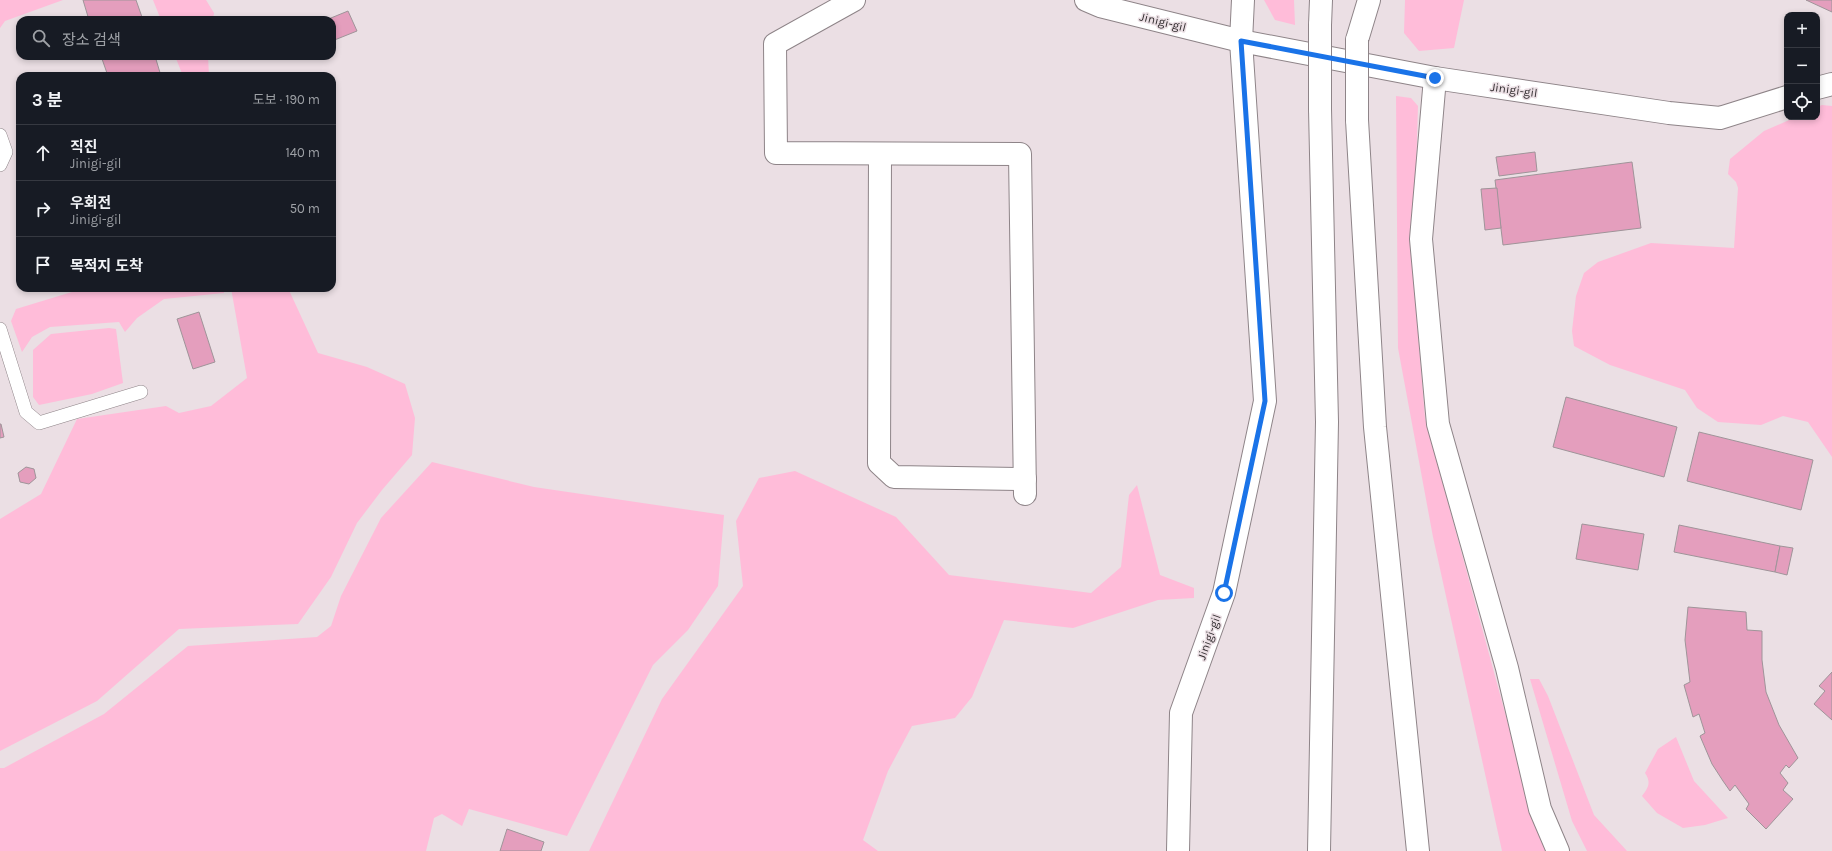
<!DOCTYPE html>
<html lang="ko">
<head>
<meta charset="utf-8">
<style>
  body { margin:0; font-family:Karla,"Noto Sans KR",sans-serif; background:#20242c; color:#f1f3f6 }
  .controls { position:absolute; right:12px; top:12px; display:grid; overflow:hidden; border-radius:8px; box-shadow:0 2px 6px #0003 }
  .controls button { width:36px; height:36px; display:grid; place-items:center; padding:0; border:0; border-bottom:1px solid #363941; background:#171b24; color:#f1f3f6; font:20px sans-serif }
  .stop { position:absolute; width:12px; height:12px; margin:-9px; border:3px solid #1a73e8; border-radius:50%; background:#fff }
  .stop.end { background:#1a73e8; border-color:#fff; box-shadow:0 1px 4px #0008 }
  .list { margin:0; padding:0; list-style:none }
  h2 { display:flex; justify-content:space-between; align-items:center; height:52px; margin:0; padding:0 16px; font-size:17px }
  h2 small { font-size:13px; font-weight:400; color:#9ea1a6 }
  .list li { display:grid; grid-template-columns:26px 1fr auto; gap:12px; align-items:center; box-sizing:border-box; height:56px; padding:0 16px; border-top:1px solid #363941 }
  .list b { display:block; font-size:15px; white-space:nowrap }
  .list p { margin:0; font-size:13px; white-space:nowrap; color:#9ea1a6 }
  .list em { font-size:13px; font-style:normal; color:#9ea1a6 }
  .icon { flex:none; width:22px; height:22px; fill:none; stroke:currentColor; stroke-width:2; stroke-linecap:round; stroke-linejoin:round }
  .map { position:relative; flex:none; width:1832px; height:851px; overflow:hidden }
  .search { position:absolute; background:#171b24; box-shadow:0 2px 6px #0003; left:16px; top:16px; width:320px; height:44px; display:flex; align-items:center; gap:10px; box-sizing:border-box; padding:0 14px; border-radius:12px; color:#9ea1a6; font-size:15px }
  .panel { position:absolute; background:#171b24; box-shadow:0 2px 6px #0003; left:16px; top:72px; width:320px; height:220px; border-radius:12px }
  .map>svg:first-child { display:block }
  .green { fill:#ffbcd9 }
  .building { fill:#e49ebd; stroke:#9f9499 }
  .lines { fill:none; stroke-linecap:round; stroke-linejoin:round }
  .service-casing { stroke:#8e8488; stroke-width:14 }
  .minor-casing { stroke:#8e8488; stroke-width:24 }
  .motorway-casing { stroke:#8e8488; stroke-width:24 }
  .service { stroke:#fff; stroke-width:13 }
  .minor { stroke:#fff; stroke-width:22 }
  .motorway { stroke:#fff; stroke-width:22 }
  .motorway-bridge-casing { stroke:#8e8488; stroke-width:24; stroke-linecap:butt }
  .motorway-bridge { stroke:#fff; stroke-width:22 }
  .route { stroke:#1a73e8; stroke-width:5 }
  .labels { text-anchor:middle; stroke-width:3; stroke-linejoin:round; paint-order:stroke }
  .street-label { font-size:12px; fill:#302c2e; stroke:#ebdfe4 }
</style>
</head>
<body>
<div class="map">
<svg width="1832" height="851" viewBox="0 0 1832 851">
  <rect width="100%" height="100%" fill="#ebdfe4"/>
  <g class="green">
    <path d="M0,0H63L5,21L0,28Z"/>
    <path d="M153,0H206L214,13L213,20H161Z"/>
    <path d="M1264,0H1294L1295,25L1275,20Z"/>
    <path d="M1405,0H1464L1454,48L1419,51L1404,33Z"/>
    <path d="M175,56H208L209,76H183Z"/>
    <path d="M1396,96L1411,98L1418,106L1413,272L1425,418L1533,816L1548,851H1502L1433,537L1398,348Z"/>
    <path d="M1822,105L1832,106V457L1808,422L1783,416L1761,425L1718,422L1697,408L1685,390L1610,365L1574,346L1572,331L1576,296L1584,273L1598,262L1651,243L1734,248L1738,188L1736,182L1728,174L1730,159L1764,131L1796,117H1817V107Z"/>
    <path d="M85,288H224V293L164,299L137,318L125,332L119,322L50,327L32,337L22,352L11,321L16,309Z"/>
    <path d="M231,288H288L318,353L367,367L405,384L415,418L412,455L382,490L357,523L331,577L298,624L179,629L97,701L0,751V519L41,494L77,419L166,406L179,413L211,406L247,378Z"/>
    <path d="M109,328L116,329L123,383L92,394L39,405L33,397V350L51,334Z"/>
    <path d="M432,462L534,487L724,515L718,586L688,630L653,665L567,836L469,809L462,826L442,814L434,818L426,851H0V768H4L104,714L188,646L317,637L331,626L341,596L381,518Z"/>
    <path d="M795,471L896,517L949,575L1091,593L1121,567L1129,495L1137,485L1160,575L1194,588V598L1158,600L1073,628L1004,620L972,697L955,718L912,726L888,771L863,840L878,851H589L662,699L743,586L736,521L759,478Z"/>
    <path d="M1530,679H1539L1548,696L1594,815L1627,851H1587L1572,821Z"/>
    <path d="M1676,737L1694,781L1728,818L1705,825L1683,828L1657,813L1642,796C1649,787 1651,782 1645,773L1658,749Z"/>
  </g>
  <g class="building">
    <path d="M83,0H136L143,20H89Z"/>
    <path d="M1806,0H1832V12Z"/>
    <path d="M348,11L357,31L332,41V20H326Z"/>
    <path d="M101,56H155L161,76H108Z"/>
    <path d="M1535,152L1537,171L1499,176L1496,157Z"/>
    <path d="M1632,162L1641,228L1503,245L1495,180Z"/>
    <path d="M1497,188L1501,228L1485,230L1481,189Z"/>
    <path d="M199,312L215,362L193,369L177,319Z"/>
    <path d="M1566,397L1677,427L1664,477L1553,447Z"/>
    <path d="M0,424H1L4,437L0,438Z"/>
    <path d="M1699,432L1813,460L1801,510L1687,481Z"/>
    <path d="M26,467L34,469L36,478L29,484L20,482L18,473Z"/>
    <path d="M1582,524L1644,534L1638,570L1576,559Z"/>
    <path d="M1679,525L1780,546L1775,572L1674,552Z"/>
    <path d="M1780,546L1793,548L1787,575L1775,572Z"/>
    <path d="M1688,607L1746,612L1747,630L1762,631V660L1766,692L1779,725L1798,758L1789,768L1786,765L1780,773L1788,783L1783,790L1793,799L1766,829L1746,809L1749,804L1735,785L1730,791L1723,781L1712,764L1700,736L1705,733L1699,714L1693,717L1684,685L1690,682L1685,640Z"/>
    <path d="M1832,672V720L1814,704L1825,691L1819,686Z"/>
    <path d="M507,829L544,842L541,851H500Z"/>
  </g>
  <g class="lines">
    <g class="service-casing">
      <g id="service">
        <path d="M0,135L6,152L0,165"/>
        <path d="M0,329L26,412L39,423L141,392"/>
      </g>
    </g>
    <g class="minor-casing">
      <g id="minor">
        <path d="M854,0L775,44L776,153L1020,154L1025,494"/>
        <path d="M1086,0L1100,6L1241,41L1435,78L1669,113L1720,118L1787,97"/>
        <path d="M1435,78L1421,239L1438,424L1507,668L1540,809L1558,851"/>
        <path d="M1817,88L1832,84"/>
        <path d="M880,154L879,463L894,477L1025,479"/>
        <path d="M1178,851L1181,713L1224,593L1265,401L1241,41L1243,0"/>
      </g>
    </g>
    <g class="motorway-casing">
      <g id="motorway">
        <path d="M1320,25L1321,0"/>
        <path d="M1357,40L1369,0"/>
        <path d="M1357,120L1375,427L1418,851"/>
        <path d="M1319,851L1327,422L1320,109"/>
      </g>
    </g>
    <use href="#service" class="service"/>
    <use href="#minor" class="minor"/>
    <use href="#motorway" class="motorway"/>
    <g class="motorway-bridge-casing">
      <g id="motorway-bridge">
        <path d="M1320,25V109"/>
        <path d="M1357,40V120"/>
      </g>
    </g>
    <use href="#motorway-bridge" class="motorway-bridge"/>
  </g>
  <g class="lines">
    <path class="route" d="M1224,593L1265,401L1241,41L1435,78"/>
  </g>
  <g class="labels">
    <g class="street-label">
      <text transform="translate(1163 22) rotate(14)" y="4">Jinigi-gil</text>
      <text transform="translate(1514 90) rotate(8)" y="4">Jinigi-gil</text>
      <text transform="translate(1209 637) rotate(-70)" y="4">Jinigi-gil</text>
    </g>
  </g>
</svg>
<div class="controls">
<button>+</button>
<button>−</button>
<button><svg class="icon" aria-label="locate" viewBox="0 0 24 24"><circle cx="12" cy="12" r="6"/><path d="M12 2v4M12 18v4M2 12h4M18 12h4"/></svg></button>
</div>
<div class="stop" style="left:1224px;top:593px"></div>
<div class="stop end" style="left:1435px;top:78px"></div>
<div class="search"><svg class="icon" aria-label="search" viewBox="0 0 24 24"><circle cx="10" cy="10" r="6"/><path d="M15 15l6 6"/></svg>장소 검색</div>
<section class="panel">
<h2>3 분<small>도보 · 190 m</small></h2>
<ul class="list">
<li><svg class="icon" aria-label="ahead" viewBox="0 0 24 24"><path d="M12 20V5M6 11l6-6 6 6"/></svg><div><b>직진</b><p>Jinigi-gil</p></div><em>140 m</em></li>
<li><svg class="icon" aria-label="right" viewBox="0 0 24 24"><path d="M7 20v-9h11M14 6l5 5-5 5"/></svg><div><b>우회전</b><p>Jinigi-gil</p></div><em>50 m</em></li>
<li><svg class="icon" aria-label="arrive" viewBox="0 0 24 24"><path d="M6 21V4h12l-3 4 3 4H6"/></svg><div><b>목적지 도착</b></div></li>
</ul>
</section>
</div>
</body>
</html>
